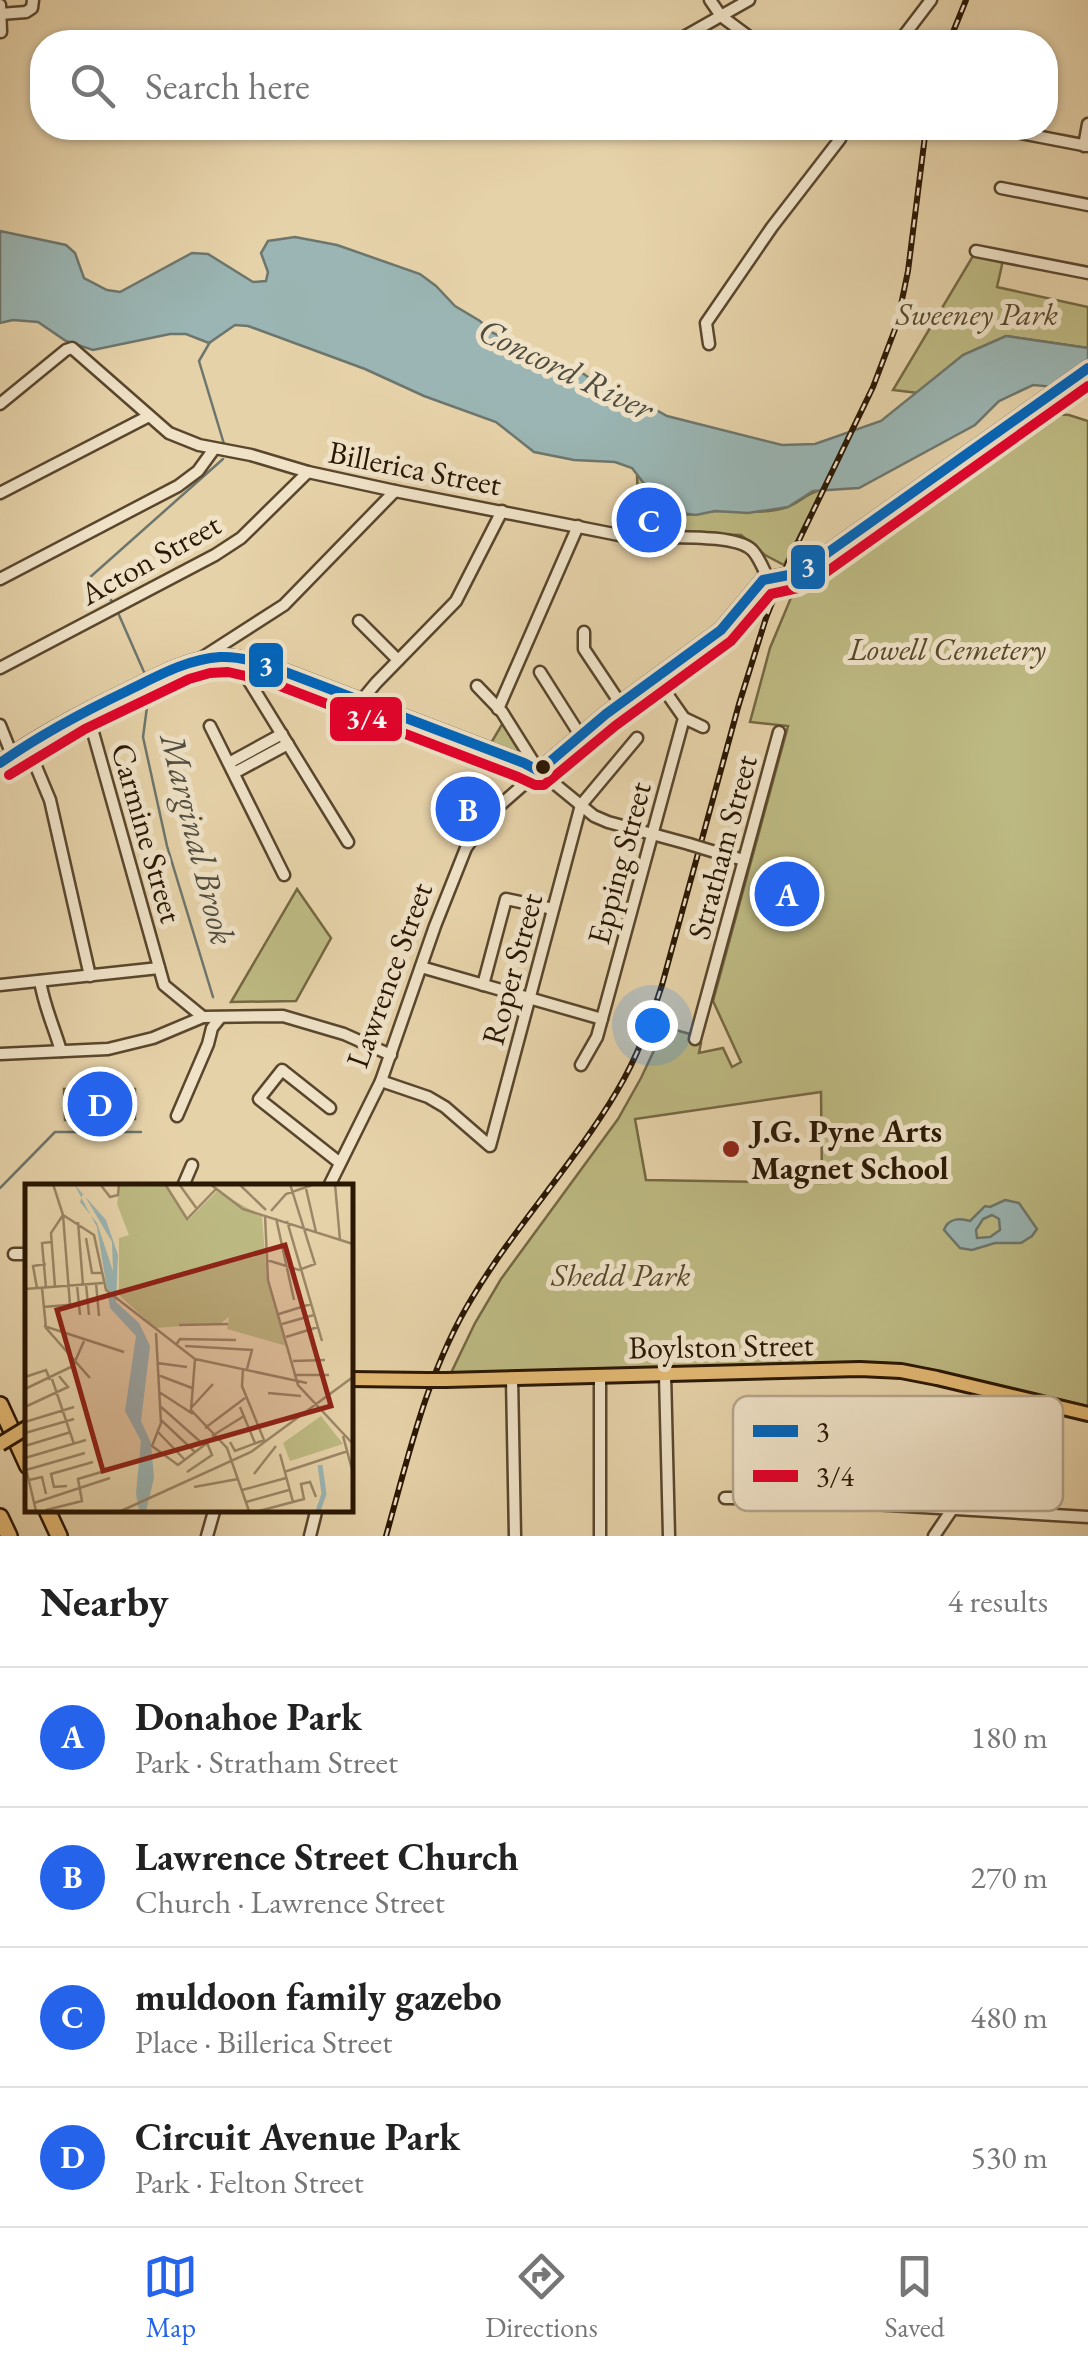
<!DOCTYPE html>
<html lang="en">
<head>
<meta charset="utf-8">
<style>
  body { margin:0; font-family:"EB Garamond",serif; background:#f2f2f2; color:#222 }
  .you { position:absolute; left:652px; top:1025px; width:35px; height:35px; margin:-25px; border:8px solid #fff; border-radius:50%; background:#1a73e8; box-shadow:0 0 0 15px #1a73e833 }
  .badge { display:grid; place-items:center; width:65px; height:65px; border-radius:50%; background:#2563eb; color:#fff; font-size:32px; font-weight:700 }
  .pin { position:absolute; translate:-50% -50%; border:5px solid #fff; box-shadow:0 2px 10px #0006 }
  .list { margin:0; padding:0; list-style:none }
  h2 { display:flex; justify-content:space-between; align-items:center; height:130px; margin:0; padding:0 40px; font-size:42px }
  h2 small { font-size:32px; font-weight:400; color:#767676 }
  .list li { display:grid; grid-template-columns:65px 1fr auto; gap:30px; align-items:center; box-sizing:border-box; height:140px; padding:0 40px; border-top:2px solid #e0e0e0 }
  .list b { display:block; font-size:38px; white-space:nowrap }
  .list p { margin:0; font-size:32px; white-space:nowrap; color:#767676 }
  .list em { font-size:32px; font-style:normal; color:#767676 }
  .icon { flex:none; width:55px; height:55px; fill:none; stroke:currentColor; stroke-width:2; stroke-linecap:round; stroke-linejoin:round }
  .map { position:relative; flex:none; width:1088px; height:1536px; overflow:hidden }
  .search { position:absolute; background:#fff; box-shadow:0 2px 8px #0004; left:30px; right:30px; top:30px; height:110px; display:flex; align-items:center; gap:25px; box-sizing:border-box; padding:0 35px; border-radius:40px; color:#767676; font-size:38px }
  .sheet { height:690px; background:#fff }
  nav { display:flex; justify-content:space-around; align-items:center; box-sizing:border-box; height:140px; border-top:2px solid #e0e0e0; background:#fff; font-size:28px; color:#767676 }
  nav a { display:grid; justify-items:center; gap:5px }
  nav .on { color:#2563eb }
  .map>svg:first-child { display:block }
  .green { fill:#bdb982; stroke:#746843; stroke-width:2.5; fill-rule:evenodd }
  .water { fill:#9ab5b3; stroke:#6d766d; stroke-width:2.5; fill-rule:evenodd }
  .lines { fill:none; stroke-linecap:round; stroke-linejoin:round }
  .stream { stroke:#6d766d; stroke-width:2.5 }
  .minor-casing { stroke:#59462d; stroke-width:15 }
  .major-casing { stroke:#2a1704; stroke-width:18 }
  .highway-casing { stroke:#2a1704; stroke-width:20 }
  .minor { stroke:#efe2c7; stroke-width:10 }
  .major { stroke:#e3b974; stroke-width:12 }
  .highway { stroke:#e3b974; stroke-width:15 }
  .rail-casing { stroke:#2a1704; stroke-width:6 }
  .rail { stroke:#efe2c7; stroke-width:2.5; stroke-dasharray:8; stroke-linecap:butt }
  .minor-bridge-casing { stroke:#59462d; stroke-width:15; stroke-linecap:butt }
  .major-bridge-casing { stroke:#2a1704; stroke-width:18; stroke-linecap:butt }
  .minor-bridge { stroke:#efe2c7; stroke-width:10 }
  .major-bridge { stroke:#e3b974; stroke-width:12 }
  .bus-1-casing { stroke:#efe2c7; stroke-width:18 }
  .bus-2-casing { stroke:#efe2c7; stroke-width:18 }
  .bus-1 { stroke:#0065bd; stroke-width:10 }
  .bus-2 { stroke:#e4002b; stroke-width:10 }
  .bus-dot { fill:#2a1704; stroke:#efe2c7; stroke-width:4 }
  .poi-dot { fill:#8f2418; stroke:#efe2c7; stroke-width:4 }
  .labels { text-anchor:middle; stroke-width:10; stroke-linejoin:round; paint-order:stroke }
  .park-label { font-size:32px; font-style:italic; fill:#56482a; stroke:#efe2c7 }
  .street-label { font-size:32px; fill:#2a1704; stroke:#efe2c7 }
  .poi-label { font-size:32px; font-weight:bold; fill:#2a1704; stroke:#efe2c7; text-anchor:start }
  .water-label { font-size:35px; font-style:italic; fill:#514e41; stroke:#efe2c7 }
  .inset-river { fill:none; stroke:#9ab5b3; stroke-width:5 }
  .inset-road { fill:none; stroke:#9b8767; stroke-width:2.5 }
  .view { fill:#8f2418; fill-opacity:0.15; stroke:#8f2418; stroke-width:5 }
  .inset-edge { fill:none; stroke:#2a1704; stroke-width:5 }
  .key { fill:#efe2c7; stroke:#b4a58c; stroke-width:2.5 }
  .key-label { font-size:28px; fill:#2a1704 }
  .line-badge { stroke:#efe2c7; stroke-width:4 }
  .badge-label { font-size:28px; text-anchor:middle; font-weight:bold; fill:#fff }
</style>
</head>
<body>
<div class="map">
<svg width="1088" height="1536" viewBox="0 0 1088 1536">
  <rect width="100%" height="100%" fill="#e6d2a9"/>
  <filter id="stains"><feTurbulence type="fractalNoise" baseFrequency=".002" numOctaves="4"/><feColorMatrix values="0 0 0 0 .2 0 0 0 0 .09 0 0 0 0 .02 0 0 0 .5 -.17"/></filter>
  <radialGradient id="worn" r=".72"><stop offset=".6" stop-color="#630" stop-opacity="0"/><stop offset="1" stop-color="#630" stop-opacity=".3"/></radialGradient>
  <g class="green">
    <path d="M976,251L1004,256L997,287L1088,307V348L1006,336L963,355L918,393L893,390Z"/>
    <path d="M1051,414L1069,415L1088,421V1406L906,1364L856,1362L711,1368L451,1373L475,1323L501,1279L618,1119L641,1078L665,1027L690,1034L689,1040L701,1043L699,1053L723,1048L732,1067L741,1062L713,1001L788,726L750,722L770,648L798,581L1023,422ZM821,1092L822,1183L646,1180L635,1119Z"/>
    <path d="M637,474C647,487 659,507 676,513C689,517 702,512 715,511C739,510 763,515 787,507C800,503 807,492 822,490L784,565L765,555L741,535L639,533Z"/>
    <path d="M504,721L526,756L491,743Z"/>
    <path d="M297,889L331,938L296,1001L231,1002Z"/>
    <path d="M64,1089H135V1119L65,1120Z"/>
  </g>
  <g class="water">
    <path d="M0,231L66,245L75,253L84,278L107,290L120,292L192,253L208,254L253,282L266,281L268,272L261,253L268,241L295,237L337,245L420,274L436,286L455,306L480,321L493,333L584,374L625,405L649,406L667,416L782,445L815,444L881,421L963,355L1006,336L1088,348V390L1033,385L999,401L975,425L859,488L813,491L788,507L748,513L715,511L696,515L674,512L657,500L632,468L615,462L574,460L534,452L496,422L424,396L365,369L248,326L235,325L209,343L186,334H170L93,350L66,341L38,322L13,320L0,323Z"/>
    <path d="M1005,1200L1019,1203L1037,1229L1032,1236L1021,1243H995L972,1250L960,1248L944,1230C948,1218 960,1218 970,1221L985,1206L990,1207ZM992,1215L999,1219L1000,1230L990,1237L977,1238L976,1230L983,1219Z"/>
  </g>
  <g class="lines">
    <g class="stream">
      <path d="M210,342L199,361L224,444"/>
      <path d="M113,602L88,579L223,459"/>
      <path d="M119,615L144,672"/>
      <path d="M149,692L143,737L167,846L213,997"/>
      <path d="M0,1188L55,1132H141"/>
    </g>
    <g class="minor-casing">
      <g id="minor">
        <path d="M710,0L721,16L756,42"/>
        <path d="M0,5L1,32"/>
        <path d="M0,14L26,12L32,8L33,0"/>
        <path d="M675,42L749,0"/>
        <path d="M899,42L931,0"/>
        <path d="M1015,132L1088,146"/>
        <path d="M1084,146L1088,124"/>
        <path d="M1001,188L1088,205"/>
        <path d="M976,251L1088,273"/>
        <path d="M709,344L706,323L772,227L840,139L844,128"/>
        <path d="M0,404L66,350L72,348L169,433L199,445L251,455L308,472L395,491L619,535C651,540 732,531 752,550C759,557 763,569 768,578"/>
        <path d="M0,493L149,416"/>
        <path d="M0,579L178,486L198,471L214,449"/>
        <path d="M359,621L398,660"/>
        <path d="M584,632V649L620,703"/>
        <path d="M200,659L284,605L395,491"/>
        <path d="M236,660L348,842"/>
        <path d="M0,668L215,555L241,538L308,472"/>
        <path d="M540,672L580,735"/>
        <path d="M477,686L502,712L539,771L594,816L608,822L689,844"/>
        <path d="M361,701L376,683L456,601L502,511"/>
        <path d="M498,709L578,526"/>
        <path d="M87,711L164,985L203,1017"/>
        <path d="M684,718L703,727"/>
        <path d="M0,725L12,755"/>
        <path d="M210,726L284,875"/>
        <path d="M27,745L50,800L90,976"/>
        <path d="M229,763L282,734"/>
        <path d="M234,773L288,744"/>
        <path d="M715,852L744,860"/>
        <path d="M421,967L602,1019"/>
        <path d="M40,981C44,1006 54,1027 61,1051"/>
        <path d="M0,985L159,968"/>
        <path d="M483,985L506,899L553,909"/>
        <path d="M695,1039L779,732"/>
        <path d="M0,1054L108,1049L153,1038L203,1017L283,1016L344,1034L391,1055"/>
        <path d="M581,1065L597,1037L684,718L656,678"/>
        <path d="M381,1081L428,1097L445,1107L490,1146L581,805L637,738"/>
        <path d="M330,1108L282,1070L259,1099L340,1163"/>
        <path d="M177,1116L208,1044L212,1028L220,1018"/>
        <path d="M183,1186L192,1165"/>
        <path d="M329,1186L381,1081L435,926L466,848L490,814L539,771"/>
        <path d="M14,1254H28"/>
        <path d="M665,1374L669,1536"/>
        <path d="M600,1376V1536"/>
        <path d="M512,1378L515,1536"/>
        <path d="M725,1498H773L1088,1517"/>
        <path d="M773,1498L811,1440"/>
        <path d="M207,1536L215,1508"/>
        <path d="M310,1536L317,1508"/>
        <path d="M934,1536L1027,1399"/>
      </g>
    </g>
    <g class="major-casing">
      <g id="major">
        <path d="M0,763C39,735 83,712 127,691C156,677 187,659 220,657C242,656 267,665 288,673L524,763L539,771L606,714L721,630L763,580L794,574L809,566L1088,368"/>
        <path d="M350,1379L427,1380"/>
        <path d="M446,1380L860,1369L901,1371L937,1378L1088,1414"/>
      </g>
    </g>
    <g class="highway-casing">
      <g id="highway">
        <path d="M0,1405L28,1466"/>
        <path d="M46,1508L59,1536"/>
        <path d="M0,1517L9,1536"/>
      </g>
    </g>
    <use href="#minor" class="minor"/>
    <use href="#major" class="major"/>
    <use href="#highway" class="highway"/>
    <g class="rail-casing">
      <g id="rail">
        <path d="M949,42L966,0"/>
        <path d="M386,1536C409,1454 427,1372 472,1298C515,1226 574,1164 617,1091C637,1058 650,1022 662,985L739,704L766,618L788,563L873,387L897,324L908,271L926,128"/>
      </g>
    </g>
    <use href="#rail" class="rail"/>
    <g class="minor-bridge-casing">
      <path id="minor-bridge" d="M689,844L715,852"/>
    </g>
    <g class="major-bridge-casing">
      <g id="major-bridge">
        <path d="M427,1380H446"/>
        <path d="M0,1444L28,1427"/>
      </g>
    </g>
    <use href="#minor-bridge" class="minor-bridge"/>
    <use href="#major-bridge" class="major-bridge"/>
    <g class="bus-1-casing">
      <g id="bus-1">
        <path d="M0,763C40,735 83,712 127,691C156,677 187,659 220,657C241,656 261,663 280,670L524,763L539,771"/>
        <path d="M539,771L606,714L721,630L763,580L794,574L809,566L1088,368"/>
      </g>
    </g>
    <g class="bus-2-casing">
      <path id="bus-2" d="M9,775L85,729L189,679L210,673L228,672L267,681L518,777L535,785H544L615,726L731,641L771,594L798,588L818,578L1088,386"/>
    </g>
    <use href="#bus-1" class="bus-1"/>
    <use href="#bus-2" class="bus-2"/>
  </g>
  <circle class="bus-dot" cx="543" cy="767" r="9"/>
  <circle class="poi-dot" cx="731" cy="1149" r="10"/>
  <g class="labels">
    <g class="park-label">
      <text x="977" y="325">Sweeney Park</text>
      <text x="947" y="660">Lowell Cemetery</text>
      <text x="621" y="1286">Shedd Park</text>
    </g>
    <g class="street-label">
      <text transform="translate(415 468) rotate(11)" y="11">Billerica Street</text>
      <text transform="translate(150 559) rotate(-29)" y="11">Acton Street</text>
      <text transform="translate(147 833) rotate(74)" y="11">Carmine Street</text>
      <text transform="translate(722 847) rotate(-75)" y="11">Stratham Street</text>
      <text transform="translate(619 863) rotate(-75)" y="11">Epping Street</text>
      <text transform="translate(512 969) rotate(-75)" y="11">Roper Street</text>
      <text transform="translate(389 975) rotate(-70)" y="11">Lawrence Street</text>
      <text transform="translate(721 1346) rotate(-1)" y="11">Boylston Street</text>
    </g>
    <g class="poi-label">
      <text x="751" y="1142">J.G. Pyne Arts<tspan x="751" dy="37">Magnet School</tspan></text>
    </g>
    <g class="water-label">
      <text transform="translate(566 369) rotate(26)" y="12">Concord River</text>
      <text transform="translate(198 839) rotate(76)" y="12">Marginal Brook</text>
    </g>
  </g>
  <g transform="translate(25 1184)">
    <rect width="328" height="328" fill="#e6d2a9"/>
    <path d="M95,0H139L163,36L192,7L237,32L242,95L262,162L202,145L204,133L196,139L130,144L94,111V54L104,51L92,20ZM296,232L318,260L265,277L258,259Z" fill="#bdb982"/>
    <path d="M49,0L81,36L93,71L91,118L114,139L125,162L116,237L126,259L129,294L121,327H114L111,309L116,257L100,227L111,152L85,124L72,43ZM58,9L87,58L88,87L72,39L55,18Z" fill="#9ab5b3" fill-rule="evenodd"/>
    <path class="inset-river" d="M293,327L299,310L295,281"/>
    <path class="inset-road" d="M28,0L38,31L69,51L81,106L170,175L166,226L202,264L224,327M75,0L85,13L93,11L94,0M140,0L162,35L191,5M154,0L172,25M185,0L218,25L328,60M214,0L241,26M280,0L291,48M310,0L315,56M246,27L261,10L290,0M38,31L45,121M240,31L243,96L273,201L328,260M251,34L269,116M262,37L297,157M53,38L58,101M61,54L67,89H76M242,76L274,86L290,80L265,0M71,99L74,132M61,100L64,131M52,101L55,131M30,103L26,49L38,31M12,104L8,82L21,80M17,104L21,144L65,194M21,104L17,59L26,58M0,105L78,99M18,123L54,120M254,130L286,120M257,140L289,131M154,141L203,140M19,142L99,168M131,149L136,239L127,262L153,281L190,253M261,153L293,143M151,161L155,155L211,156M160,162L227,166L222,185M170,175L282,199M268,177L300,176M132,179L162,183M133,191L167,204M270,191H304M0,193L21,186L25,196M27,195L49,260M0,205L48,182L59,157M134,208L168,230M243,209L276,212M135,222L179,261M0,223L43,203L34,192M215,223L230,259M166,224L188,200M136,236L170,268M0,238L49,223M180,244L220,214M133,248L160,276M0,249L49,235M187,252L219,232M318,252L328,289M205,258L210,267L239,256L217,202L218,185M0,262L46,248M255,270L268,318M0,274L61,256M0,280L11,327M1,286L60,269M162,288L187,271L182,259M259,288L323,267M229,290L251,262M4,296L17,293L21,310M42,302L29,303L26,290L68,278M169,303L213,295M217,306L261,294M221,318L264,306M9,319L85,294M21,326L57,317L53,295L83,286M96,327L226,268L328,193M234,327L279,315L276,300L285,298L291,313"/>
    <path class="view" d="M260,61L306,222L78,287L32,126Z"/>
    <rect width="328" height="328" class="inset-edge"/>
  </g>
  <rect x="733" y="1396" width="330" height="115" rx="15" class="key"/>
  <rect x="753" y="1425" width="45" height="12" fill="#0065bd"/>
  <rect x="753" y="1470" width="45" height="12" fill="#e4002b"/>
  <g class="key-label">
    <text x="816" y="1441">3</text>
    <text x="816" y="1486">3/4</text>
  </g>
  <g class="line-badge">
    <rect x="789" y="543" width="38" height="48" rx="10" fill="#0065bd"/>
    <rect x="247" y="641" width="38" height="48" rx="10" fill="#0065bd"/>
    <rect x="328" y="695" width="76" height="48" rx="10" fill="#e4002b"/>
  </g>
  <g class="badge-label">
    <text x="808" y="576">3</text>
    <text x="266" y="675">3</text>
    <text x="366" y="728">3/4</text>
  </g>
  <rect width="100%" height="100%" filter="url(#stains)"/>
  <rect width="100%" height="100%" fill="url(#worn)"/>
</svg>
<div class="you"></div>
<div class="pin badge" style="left:787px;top:894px">A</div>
<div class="pin badge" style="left:468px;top:809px">B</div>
<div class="pin badge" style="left:649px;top:520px">C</div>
<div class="pin badge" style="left:100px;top:1104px">D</div>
<div class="search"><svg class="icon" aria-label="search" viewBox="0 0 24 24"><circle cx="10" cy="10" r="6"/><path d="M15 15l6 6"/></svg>Search here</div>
</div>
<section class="sheet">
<h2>Nearby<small>4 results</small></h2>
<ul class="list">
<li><span class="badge">A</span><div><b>Donahoe Park</b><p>Park · Stratham Street</p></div><em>180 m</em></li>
<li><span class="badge">B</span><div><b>Lawrence Street Church</b><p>Church · Lawrence Street</p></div><em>270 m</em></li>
<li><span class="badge">C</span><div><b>muldoon family gazebo</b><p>Place · Billerica Street</p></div><em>480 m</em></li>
<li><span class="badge">D</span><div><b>Circuit Avenue Park</b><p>Park · Felton Street</p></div><em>530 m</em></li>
</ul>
</section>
<nav>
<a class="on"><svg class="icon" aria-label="map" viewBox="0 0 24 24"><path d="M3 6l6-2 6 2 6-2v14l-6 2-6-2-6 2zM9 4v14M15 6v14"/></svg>Map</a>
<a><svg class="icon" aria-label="directions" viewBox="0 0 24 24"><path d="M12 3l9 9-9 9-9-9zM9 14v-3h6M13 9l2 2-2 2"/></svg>Directions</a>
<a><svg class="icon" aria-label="saved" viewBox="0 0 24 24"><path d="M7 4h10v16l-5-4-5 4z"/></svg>Saved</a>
</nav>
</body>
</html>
